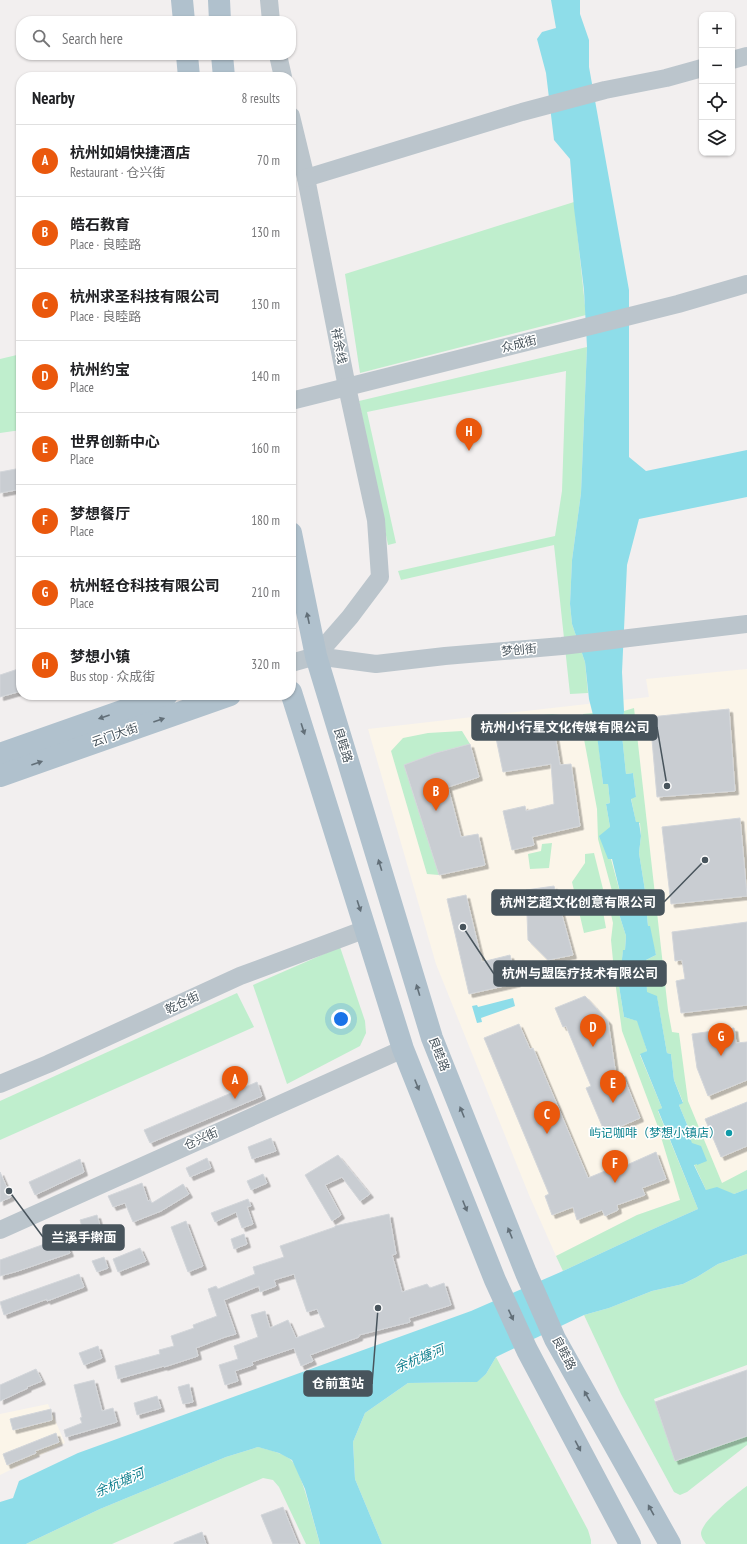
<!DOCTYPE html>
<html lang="en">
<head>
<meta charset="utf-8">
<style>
  body { margin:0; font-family:"PT Sans Narrow","Noto Sans SC",sans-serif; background:#f6f6f6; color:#202124 }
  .controls { position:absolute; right:12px; top:12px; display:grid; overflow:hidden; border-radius:8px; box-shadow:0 1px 3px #0004 }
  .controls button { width:36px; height:36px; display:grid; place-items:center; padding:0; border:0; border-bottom:1px solid #e0e0e0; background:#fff; color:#202124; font:20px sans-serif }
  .you { position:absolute; left:341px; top:1019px; width:14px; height:14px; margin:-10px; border:3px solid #fff; border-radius:50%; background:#1a73e8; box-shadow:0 0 0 6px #1a73e833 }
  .badge { display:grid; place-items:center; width:26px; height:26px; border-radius:50%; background:#ea580c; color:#fff; font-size:13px; font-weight:700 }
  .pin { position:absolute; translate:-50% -33px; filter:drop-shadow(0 1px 2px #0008) }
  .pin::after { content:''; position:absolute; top:21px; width:14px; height:12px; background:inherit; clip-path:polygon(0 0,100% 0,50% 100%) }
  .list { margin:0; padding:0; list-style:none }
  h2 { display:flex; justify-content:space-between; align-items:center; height:52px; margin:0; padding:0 16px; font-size:17px }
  h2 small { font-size:13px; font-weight:400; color:#757577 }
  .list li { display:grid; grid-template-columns:26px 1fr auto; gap:12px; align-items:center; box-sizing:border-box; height:72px; padding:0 16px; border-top:1px solid #e0e0e0 }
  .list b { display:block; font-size:15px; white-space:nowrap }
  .list p { margin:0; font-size:13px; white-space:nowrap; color:#757577 }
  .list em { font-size:13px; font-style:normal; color:#757577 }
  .icon { flex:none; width:22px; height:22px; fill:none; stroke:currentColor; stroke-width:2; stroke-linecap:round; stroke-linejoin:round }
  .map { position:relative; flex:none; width:747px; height:1544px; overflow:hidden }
  .search { position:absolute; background:#fff; box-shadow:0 1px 3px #0004; left:16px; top:16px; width:280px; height:44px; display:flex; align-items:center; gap:10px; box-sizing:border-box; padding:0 14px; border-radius:16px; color:#757577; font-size:15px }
  .panel { position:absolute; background:#fff; box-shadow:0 1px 3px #0004; left:16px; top:72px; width:280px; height:628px; border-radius:16px }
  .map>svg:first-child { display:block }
  .commercial { fill:#fbf5e9 }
  .green { fill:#bfeecd }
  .water { fill:#8edde9 }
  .building { fill:#c9cdd2; stroke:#d3d6da; filter:url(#shadow) }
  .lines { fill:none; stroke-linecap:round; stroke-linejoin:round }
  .minor { stroke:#bbc5cc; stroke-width:18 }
  .major { stroke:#b0c1cd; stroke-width:22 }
  .oneway { fill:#626f78 }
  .culture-dot { fill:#0f9aa8; stroke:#fff; stroke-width:1.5 }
  .labels { text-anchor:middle; stroke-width:3; stroke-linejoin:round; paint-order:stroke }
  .street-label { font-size:12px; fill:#48545c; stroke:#fff }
  .culture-label { font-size:12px; fill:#0d838f; stroke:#fff; text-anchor:end }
  .water-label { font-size:13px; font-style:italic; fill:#11808f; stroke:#fff }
  .leader { fill:none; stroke:#48545c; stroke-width:1.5 }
  .callout-dot { fill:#48545c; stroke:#fff; stroke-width:1.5 }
  .callout { fill:#48545c; stroke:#48545c; stroke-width:1.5 }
  .callout-label { font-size:13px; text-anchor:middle; font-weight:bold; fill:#fff }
</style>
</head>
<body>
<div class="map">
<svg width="747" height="1544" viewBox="0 0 747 1544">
  <defs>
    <filter id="shadow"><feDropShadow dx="3.5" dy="3.5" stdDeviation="0" flood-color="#0004"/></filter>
  </defs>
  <rect width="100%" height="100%" fill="#f2efef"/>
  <g class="commercial">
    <path d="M747,669V1170L717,1187L637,1215L556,1256L529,1195L436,964L368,729L649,697L646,679Z"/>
    <path d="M48,1404L65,1443L0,1475V1414Z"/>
  </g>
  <g class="green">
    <path d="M574,202L586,315L360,373L345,274Z"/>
    <path d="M587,347L581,493L572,560L570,604L572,624L585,662L588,693L570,694L554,545L401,580L398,571L555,536L562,491L566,371L367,412L396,543L388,545L359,401Z"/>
    <path d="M21,354V430L0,433V359Z"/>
    <path d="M634,708L668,1010L672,1032L679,1033L688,1101L722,1183L747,1170V1189L734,1194L706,1190L694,1164L697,1163L690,1138L691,1134L679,1105L683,1102L674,1080L671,1054L667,1053L657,997L647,993L646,960L656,955L648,926L646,904L647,903L639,853L641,836L640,823H636L631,798L636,797L633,773L626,774L622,736L624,711Z"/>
    <path d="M593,713L597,732L603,784H608L610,803L606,804L610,827L611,859L621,896L614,898L626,936L625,950L623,951L619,986L624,1017L638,1021L647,1051L640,1055L662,1108L658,1111L698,1209L653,1229L563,1271L556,1256L637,1215L680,1200L658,1127L622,1031L615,981L611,940L613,923L607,897L612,891L598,839L597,809L584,739L583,714Z"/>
    <path d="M552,714L566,716L569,727L521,731L496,738L490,737V721Z"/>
    <path d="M462,731L470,744L436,753L404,765L439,875L427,874L391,751L403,738L428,733Z"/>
    <path d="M552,843L549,868L530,869L528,854L541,851L542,844Z"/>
    <path d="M594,853L603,889L600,895L606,928L584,933L572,882L585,863V854Z"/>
    <path d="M340,947L365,1021L366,1033L360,1046L287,1084L253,985Z"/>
    <path d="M237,993L254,1027L0,1140V1101Z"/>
    <path d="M747,1254V1365L654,1399L676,1460L747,1436V1445L687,1492L680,1495L674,1492L621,1394L584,1315L609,1308L652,1291L683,1284L697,1277L718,1264Z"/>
    <path d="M496,1357L588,1530L591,1540V1544H382L355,1479L353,1442L365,1413L408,1383L476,1382L486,1374Z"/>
    <path d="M258,1447C269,1450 280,1452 290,1459C301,1467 315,1528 320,1544H306L279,1487L273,1480L263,1478L112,1544H26L100,1509L226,1457Z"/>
    <path d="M747,1486V1544H706C704,1541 701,1537 701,1533C702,1521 737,1493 747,1486Z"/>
  </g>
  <g class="water">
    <path d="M551,0H580V14L589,40V67L629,290V457L646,471L747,450V497L639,519L627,565L622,672L624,711L622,735L626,774L633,773L636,797L631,799L636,822H639L641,836L639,853L647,903L646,904L648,926H650L656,955L646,960L647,992L657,996L667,1053L671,1054L674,1080L683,1103L679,1105L691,1134L690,1138L692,1143L701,1146L707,1161L697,1165V1164L694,1165L706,1190L717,1187L734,1194L747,1189V1254L718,1264L697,1277L683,1284L652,1291L609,1308L584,1315L496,1357L486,1374L477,1382L408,1383L365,1413L353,1442L355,1479L382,1544H320L305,1489L292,1460L279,1453L258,1447L226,1457L100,1509L26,1544H0V1502L13,1498L19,1481L78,1453L471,1311L563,1271L653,1229L698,1209L658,1110L662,1108L640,1054L647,1051L637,1021L624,1017L619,986L623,950H625L626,936L614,898L621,896L612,859H608L599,836L610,827L606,804L610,803L608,784H603L596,727L589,699L585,662L572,624L570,604L572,560L581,493L587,347L584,290L574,208L570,159L554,140L546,73L537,39L542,32L556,28Z"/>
    <path d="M513,998L515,1006L481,1018L482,1022L477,1023L472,1006L477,1005L478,1007Z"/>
  </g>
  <g class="building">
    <path d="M21,468V489L0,493V472Z"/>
    <path d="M21,668V691L0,697V675Z"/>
    <path d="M729,709L735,791L657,797L650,717Z"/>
    <path d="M554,729L560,765L571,764L580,826L532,837L534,845L512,850L503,811L525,806L526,811L554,804L551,764L503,772L496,738L521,731Z"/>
    <path d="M470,744L479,777L448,787L461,837L478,834L485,865L439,875L404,765L436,753Z"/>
    <path d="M740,818L747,896L671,904L662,827Z"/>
    <path d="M554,886L573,955L548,960L528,940L526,890Z"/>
    <path d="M466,895L482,962L510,955L517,983L469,994L447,899Z"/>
    <path d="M747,922V1005L681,1013L676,981L685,979L682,960L675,961L672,932Z"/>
    <path d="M585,996L608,1021L616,1076L622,1073L640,1118L605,1133L586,1088L591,1086L566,1026L563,1027L555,1008Z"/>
    <path d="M519,1024L530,1049L533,1048L588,1178L610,1169L611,1172L656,1152L666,1179L642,1188L645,1195L617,1205L618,1210L605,1216L602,1210L577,1220L573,1207L552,1215L545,1196L549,1194L484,1038Z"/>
    <path d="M734,1028L736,1043L747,1042V1080L708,1096L697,1068L692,1034Z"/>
    <path d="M257,1082L262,1096L150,1143L144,1130Z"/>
    <path d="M747,1102V1146L721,1157L705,1119Z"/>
    <path d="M271,1138L276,1151L252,1159L248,1147Z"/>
    <path d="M338,1155L370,1194L360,1201L342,1177L325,1185L341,1215L332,1221L305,1175Z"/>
    <path d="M207,1158L211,1168L190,1177L186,1168Z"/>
    <path d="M80,1159L84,1172L35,1195L29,1182Z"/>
    <path d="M0,1172L11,1197L0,1202Z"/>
    <path d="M263,1174L267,1183L251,1190L247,1181Z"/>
    <path d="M142,1183L148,1201L150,1200L152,1203L183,1184L189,1194L161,1211L133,1222L125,1203L113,1207L108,1196Z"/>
    <path d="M248,1199L251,1206L247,1207L253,1224L242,1228L236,1212L215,1222L211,1213Z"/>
    <path d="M389,1214L396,1254L392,1255L402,1292L427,1284L430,1288L444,1283L451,1305L409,1318L410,1322L359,1335V1337L310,1355L313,1361L301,1366L294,1348L252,1362L253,1365L235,1371L238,1381L225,1385L219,1365L238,1359L234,1346L258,1337L251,1315L265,1311L270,1328L288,1320L296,1338L325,1327L317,1309L307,1312L294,1274L274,1280L276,1286L260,1292L259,1286L224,1300L236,1334L225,1337L196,1348L198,1356L164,1367V1366L118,1379L115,1366L160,1354L159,1350L174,1346L171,1336L194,1328L193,1325L217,1316L208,1289L216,1286L218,1289L255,1274L253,1267L284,1257L280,1246L335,1227V1226Z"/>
    <path d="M97,1215L103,1236L86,1241L80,1220Z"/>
    <path d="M186,1221L203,1266L188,1272L171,1227Z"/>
    <path d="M244,1234L247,1244L234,1249L231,1239Z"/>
    <path d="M64,1237L70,1253L18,1271L0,1276V1260Z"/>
    <path d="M140,1248L146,1261L118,1272L113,1259Z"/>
    <path d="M104,1257L108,1268L97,1272L92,1261Z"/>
    <path d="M79,1274L84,1287L47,1301V1299L4,1315L0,1302Z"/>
    <path d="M98,1346L102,1358L84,1365L79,1353Z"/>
    <path d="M36,1369L42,1381L27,1387L28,1388L0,1401V1385Z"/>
    <path d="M747,1370V1436L675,1461L655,1402Z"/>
    <path d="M94,1380L102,1411L113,1408L117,1422L66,1437L64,1430L82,1423L80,1418L82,1417L74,1385Z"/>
    <path d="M189,1384L193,1402L183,1404L178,1387Z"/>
    <path d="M157,1396L161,1408L137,1415L134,1403Z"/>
    <path d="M51,1409L52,1420L13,1430L10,1419Z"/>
    <path d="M56,1433L59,1442L35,1451L36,1453L7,1465L3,1454Z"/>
    <path d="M283,1507L298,1544H273L261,1515Z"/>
    <path d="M202,1532L206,1544H174V1543Z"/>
  </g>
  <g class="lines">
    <g class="minor">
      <path d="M269,0L271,21"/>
      <path d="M278,55L283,77"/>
      <path d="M732,60L747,56"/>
      <path d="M291,116L306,178L347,387L376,520L380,577L350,617L316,656"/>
      <path d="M306,178L522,112L605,90L666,78L702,68"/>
      <path d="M291,401L678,304L747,284"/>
      <path d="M291,663L316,656L376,664L445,656L562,646L747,624"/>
      <path d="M0,1084L48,1064L240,976L366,929"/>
      <path d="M0,1230L403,1049"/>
    </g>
    <g class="major">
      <path d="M182,0L184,21"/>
      <path d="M219,0L220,21"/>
      <path d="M187,55L189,77"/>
      <path d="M222,55L224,77"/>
      <path d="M291,533L316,656L432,1038L526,1273L555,1339L670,1544"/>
      <path d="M291,692L403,1049L495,1280L527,1350L630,1544"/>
      <path d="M0,754L167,695"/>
      <path d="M0,776L230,695"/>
    </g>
  </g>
  <defs><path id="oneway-solid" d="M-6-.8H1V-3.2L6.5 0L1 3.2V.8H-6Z"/></defs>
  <g class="oneway">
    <use href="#oneway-solid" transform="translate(308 618) rotate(-102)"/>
    <use href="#oneway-solid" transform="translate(104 717) rotate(161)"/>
    <use href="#oneway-solid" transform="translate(159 720) rotate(-19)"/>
    <use href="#oneway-solid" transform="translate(303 729) rotate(72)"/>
    <use href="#oneway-solid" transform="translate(37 763) rotate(-19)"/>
    <use href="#oneway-solid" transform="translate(380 865) rotate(-107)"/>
    <use href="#oneway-solid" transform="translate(359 906) rotate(72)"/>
    <use href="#oneway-solid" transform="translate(418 990) rotate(-107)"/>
    <use href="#oneway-solid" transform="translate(417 1085) rotate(68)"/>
    <use href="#oneway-solid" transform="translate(462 1112) rotate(-112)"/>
    <use href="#oneway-solid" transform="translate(465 1206) rotate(68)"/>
    <use href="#oneway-solid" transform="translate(510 1233) rotate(-112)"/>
    <use href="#oneway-solid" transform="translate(511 1315) rotate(65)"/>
    <use href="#oneway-solid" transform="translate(587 1396) rotate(-119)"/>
    <use href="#oneway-solid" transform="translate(578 1446) rotate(62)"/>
    <use href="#oneway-solid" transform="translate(651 1510) rotate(-119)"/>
  </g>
  <circle class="culture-dot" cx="729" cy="1133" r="4"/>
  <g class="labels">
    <g class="street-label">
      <text transform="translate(519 344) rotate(-14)" y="4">众成街</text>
      <text transform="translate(339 346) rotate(79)" y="4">祥余线</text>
      <text transform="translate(519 650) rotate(-5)" y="4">梦创街</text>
      <text transform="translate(115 735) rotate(-19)" y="4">云门大街</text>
      <text transform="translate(343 745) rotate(73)" y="4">良睦路</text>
      <text transform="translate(182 1003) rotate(-25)" y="4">乾仓街</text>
      <text transform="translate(439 1054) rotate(69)" y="4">良睦路</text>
      <text transform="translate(201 1139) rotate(-24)" y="4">仓兴街</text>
      <text transform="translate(564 1353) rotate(62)" y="4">良睦路</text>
    </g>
    <g class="culture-label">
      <text x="721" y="1137">屿记咖啡（梦想小镇店）</text>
    </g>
    <g class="water-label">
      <text transform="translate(419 1358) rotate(-22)" y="5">余杭塘河</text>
      <text transform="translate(119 1482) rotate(-23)" y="5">余杭塘河</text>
    </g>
  </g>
  <path class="leader" d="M667 786L657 727M705 860L664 902M463 927L494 974M9 1191L43 1237M378 1308L372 1384"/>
  <g class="callout-dot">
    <circle cx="667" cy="786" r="4"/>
    <circle cx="705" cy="860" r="4"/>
    <circle cx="463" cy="927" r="4"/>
    <circle cx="9" cy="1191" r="4"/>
    <circle cx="378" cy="1308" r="4"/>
  </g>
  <g class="callout">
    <rect x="472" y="715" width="185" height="25" rx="4"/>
    <rect x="492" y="890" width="172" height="25" rx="4"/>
    <rect x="494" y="961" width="172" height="25" rx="4"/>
    <rect x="43" y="1225" width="81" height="25" rx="4"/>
    <rect x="304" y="1371" width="68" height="25" rx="4"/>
  </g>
  <g class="callout-label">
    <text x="565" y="732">杭州小行星文化传媒有限公司</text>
    <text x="578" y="907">杭州艺超文化创意有限公司</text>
    <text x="580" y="978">杭州与盟医疗技术有限公司</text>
    <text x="84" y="1242">兰溪手擀面</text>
    <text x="338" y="1388">仓前茧站</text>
  </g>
</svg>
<div class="controls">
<button>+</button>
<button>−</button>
<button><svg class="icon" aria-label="locate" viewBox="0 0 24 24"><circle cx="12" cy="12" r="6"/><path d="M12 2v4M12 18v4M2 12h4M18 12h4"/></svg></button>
<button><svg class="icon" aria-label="layers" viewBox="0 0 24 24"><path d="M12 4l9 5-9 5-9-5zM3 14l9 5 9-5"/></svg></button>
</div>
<div class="you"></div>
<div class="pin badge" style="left:235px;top:1099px">A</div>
<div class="pin badge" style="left:436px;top:811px">B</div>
<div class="pin badge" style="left:547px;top:1134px">C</div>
<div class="pin badge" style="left:593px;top:1047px">D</div>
<div class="pin badge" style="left:613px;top:1103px">E</div>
<div class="pin badge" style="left:615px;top:1183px">F</div>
<div class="pin badge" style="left:721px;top:1056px">G</div>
<div class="pin badge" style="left:469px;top:451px">H</div>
<div class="search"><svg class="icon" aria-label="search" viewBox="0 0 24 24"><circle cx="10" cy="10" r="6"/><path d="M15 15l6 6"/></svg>Search here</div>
<section class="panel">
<h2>Nearby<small>8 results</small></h2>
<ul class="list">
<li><span class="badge">A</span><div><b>杭州如娟快捷酒店</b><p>Restaurant · 仓兴街</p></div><em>70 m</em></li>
<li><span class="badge">B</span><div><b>皓石教育</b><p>Place · 良睦路</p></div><em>130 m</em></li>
<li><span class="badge">C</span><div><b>杭州求圣科技有限公司</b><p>Place · 良睦路</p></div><em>130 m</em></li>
<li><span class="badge">D</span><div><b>杭州约宝</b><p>Place</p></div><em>140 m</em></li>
<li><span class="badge">E</span><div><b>世界创新中心</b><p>Place</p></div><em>160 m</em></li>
<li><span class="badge">F</span><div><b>梦想餐厅</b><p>Place</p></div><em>180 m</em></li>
<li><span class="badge">G</span><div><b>杭州轻仓科技有限公司</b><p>Place</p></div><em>210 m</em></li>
<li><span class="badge">H</span><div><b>梦想小镇</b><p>Bus stop · 众成街</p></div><em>320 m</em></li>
</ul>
</section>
</div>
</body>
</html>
